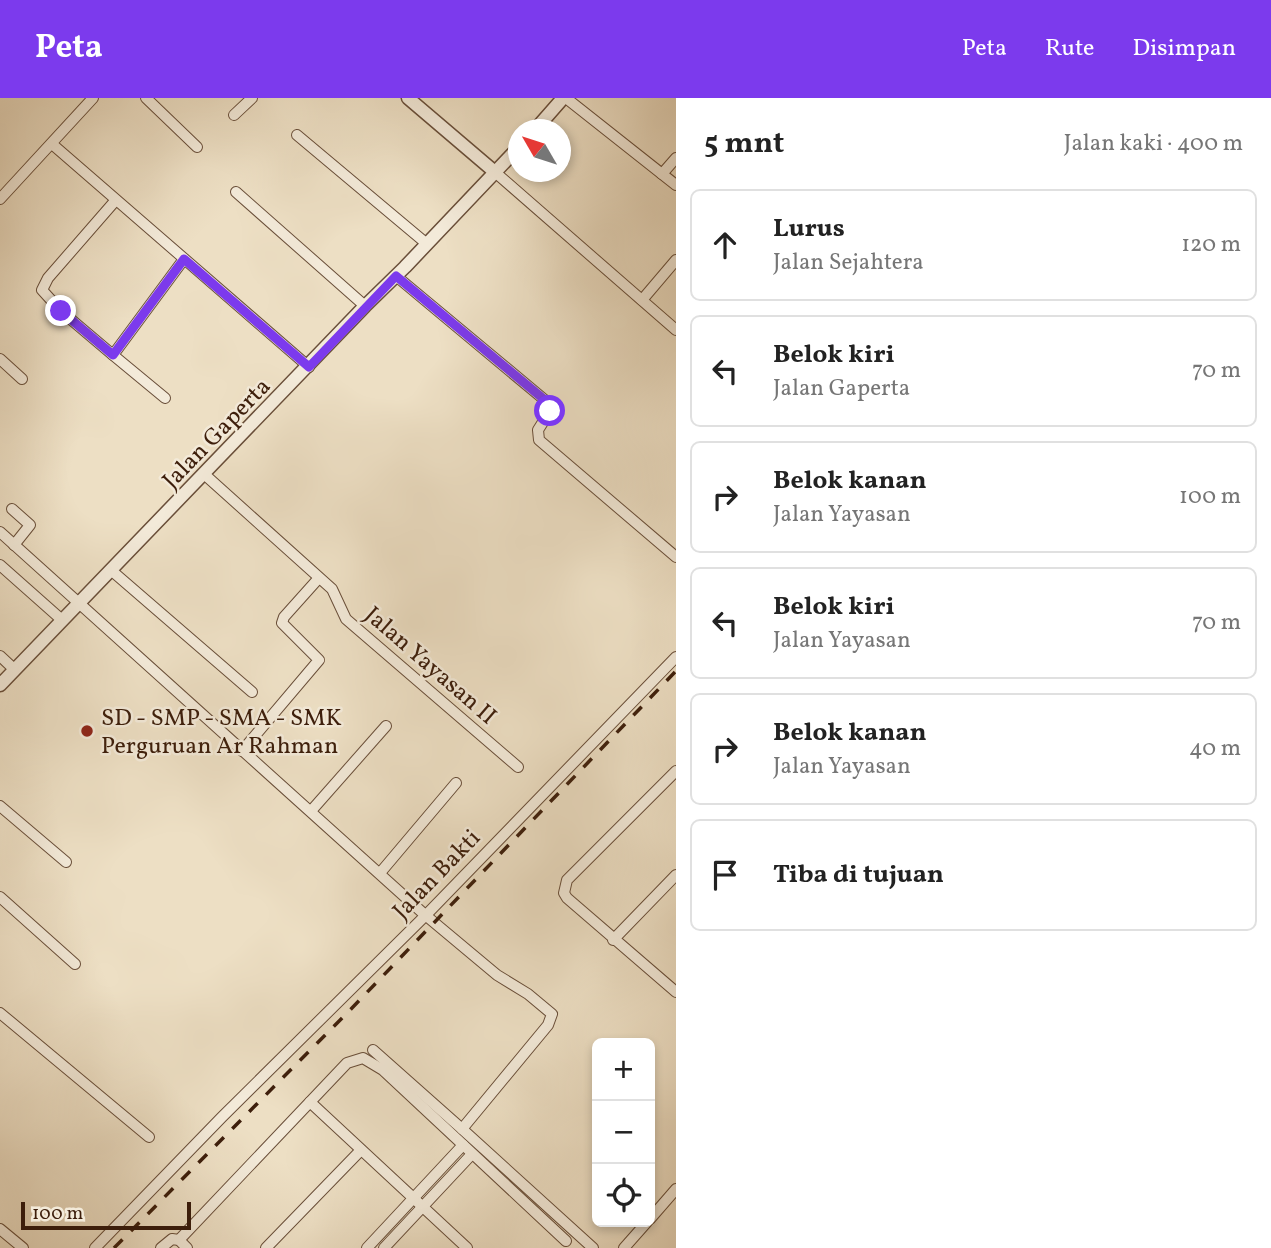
<!DOCTYPE html>
<html lang="id">
<head>
<meta charset="utf-8">
<style>
  body { margin:0; font-family:Vollkorn,serif; background:#f2f2f2; color:#222 }
  .controls { position:absolute; right:21px; bottom:21px; display:grid; overflow:hidden; border-radius:10px; box-shadow:0 4px 10px #0003 }
  .controls button { width:63px; height:63px; display:grid; place-items:center; padding:0; border:0; border-bottom:2px solid #e0e0e0; background:#fff; color:#222; font:35px sans-serif }
  .compass { position:absolute; left:508px; top:21px; width:63px; height:63px; border-radius:50%; background:#fff; box-shadow:0 4px 10px #0003; rotate:309deg }
  .scale { position:absolute; left:21px; bottom:18px; width:170px; box-sizing:border-box; padding-left:7px; border:4px solid #3d1e0b; border-top:0; font-size:19px; line-height:24px; white-space:nowrap; color:#3d1e0b; -webkit-text-stroke:5px #f3ead9; paint-order:stroke }
  .stop { position:absolute; width:21px; height:21px; margin:-16px; border:5px solid #7c3aed; border-radius:50%; background:#fff }
  .stop.end { background:#7c3aed; border-color:#fff; box-shadow:0 2px 7px #0008 }
  .list { margin:0; padding:0; list-style:none }
  h2 { display:flex; justify-content:space-between; align-items:center; height:91px; margin:0; padding:0 28px; font-size:30px }
  h2 small { font-size:23px; font-weight:400; color:#767676 }
  .list li { display:grid; grid-template-columns:46px 1fr auto; gap:21px; align-items:center; box-sizing:border-box; height:112px; margin:0 14px 14px; padding:0 14px; border:2px solid #e0e0e0; border-radius:10px }
  .list b { display:block; font-size:26px; white-space:nowrap }
  .list p { margin:0; font-size:23px; white-space:nowrap; color:#767676 }
  .list em { font-size:23px; font-style:normal; color:#767676 }
  .icon { flex:none; width:38px; height:38px; fill:none; stroke:currentColor; stroke-width:2; stroke-linecap:round; stroke-linejoin:round }
  .map { position:relative; flex:none; width:676px; height:1150px; overflow:hidden }
  header { display:flex; align-items:center; gap:42px; box-sizing:border-box; height:98px; padding:0 35px; background:#7c3aed; color:#fff }
  header strong { font-size:33px }
  nav { display:flex; gap:38px; margin-inline-start:auto; font-size:24px }
  main { display:flex }
  aside { flex:1; background:#fff }
  .map>svg:first-child { display:block }
  .lines { fill:none; stroke-linecap:round; stroke-linejoin:round }
  .minor-casing { stroke:#694e39; stroke-width:12 }
  .tertiary-casing { stroke:#694e39; stroke-width:15 }
  .minor { stroke:#f3ead9; stroke-width:10 }
  .tertiary { stroke:#f3ead9; stroke-width:12 }
  .rail { stroke:#3d1e0b; stroke-width:3.5; stroke-dasharray:12 12; stroke-linecap:butt }
  .route { stroke:#7c3aed; stroke-width:9 }
  .poi-dot { fill:#8f2418; stroke:#f3ead9; stroke-width:2.5 }
  .labels { text-anchor:middle; stroke-width:5; stroke-linejoin:round; paint-order:stroke }
  .street-label { font-size:24px; fill:#3d1e0b; stroke:#f3ead9 }
  .poi-label { font-size:24px; fill:#3d1e0b; stroke:#f3ead9; text-anchor:start }
</style>
</head>
<body>
<header>
<strong>Peta</strong>
<nav><a>Peta</a><a>Rute</a><a>Disimpan</a></nav>
</header>
<main>
<div class="map">
<svg width="676" height="1150" viewBox="0 0 676 1150">
  <rect width="100%" height="100%" fill="#eddfc4"/>
  <filter id="stains"><feTurbulence type="fractalNoise" baseFrequency=".00286" numOctaves="4"/><feColorMatrix values="0 0 0 0 .2 0 0 0 0 .09 0 0 0 0 .02 0 0 0 .5 -.17"/></filter>
  <radialGradient id="worn" r=".72"><stop offset=".6" stop-color="#630" stop-opacity="0"/><stop offset="1" stop-color="#630" stop-opacity=".3"/></radialGradient>
  <g class="lines">
    <g class="minor-casing">
      <g id="minor">
        <path d="M146,0L197,49"/>
        <path d="M566,0L676,87"/>
        <path d="M234,17L252,0"/>
        <path d="M297,37L427,146"/>
        <path d="M52,46L309,269"/>
        <path d="M496,75L676,232"/>
        <path d="M662,76L676,60"/>
        <path d="M236,94L365,208"/>
        <path d="M0,101L93,0"/>
        <path d="M115,103L48,180L42,192L61,213L113,257L184,161"/>
        <path d="M396,178L546,303L550,313L538,332L539,342L676,459"/>
        <path d="M642,202L676,162"/>
        <path d="M113,257L165,300"/>
        <path d="M0,261L22,281"/>
        <path d="M204,376L332,491L346,521L518,669"/>
        <path d="M12,411L30,427L14,447"/>
        <path d="M0,434L424,816L497,877L528,896L552,916L548,927L462,1031L593,1150"/>
        <path d="M0,467L62,522"/>
        <path d="M112,473L252,594"/>
        <path d="M0,558L15,572"/>
        <path d="M242,653L319,562L282,525L284,519L318,481"/>
        <path d="M676,673L567,782L564,795L567,800L676,894"/>
        <path d="M0,708L66,764"/>
        <path d="M311,713L386,628"/>
        <path d="M380,775L456,685"/>
        <path d="M0,799L75,866"/>
        <path d="M613,842L676,777"/>
        <path d="M0,915L149,1039"/>
        <path d="M373,952L462,1031"/>
        <path d="M310,1004L467,1150"/>
        <path d="M650,1121L676,1091"/>
        <path d="M0,1131L23,1150"/>
        <path d="M179,1142L347,965L363,960L383,972L566,1143"/>
        <path d="M95,1150L222,1019L426,817L676,559"/>
        <path d="M161,1150L172,1141L179,1142L187,1150"/>
        <path d="M266,1150L361,1052"/>
        <path d="M367,1150L463,1047"/>
        <path d="M384,1150L472,1056"/>
        <path d="M624,1150L647,1124"/>
      </g>
    </g>
    <g class="tertiary-casing">
      <g id="tertiary">
        <path d="M408,0L496,75"/>
        <path d="M535,32L563,0"/>
        <path d="M0,587L365,208L405,169L519,49"/>
      </g>
    </g>
    <use href="#minor" class="minor"/>
    <use href="#tertiary" class="tertiary"/>
    <path class="rail" d="M114,1150L352,910L676,573"/>
  </g>
  <g class="lines">
    <path class="route" d="M61,213L113,257L184,161L309,269L396,178L546,303L550,313"/>
  </g>
  <circle class="poi-dot" cx="87" cy="633" r="7"/>
  <g class="labels">
    <g class="street-label">
      <text transform="translate(216 335) rotate(-46)" y="8">Jalan Gaperta</text>
      <text transform="translate(431 567) rotate(41)" y="8">Jalan Yayasan II</text>
      <text transform="translate(436 776) rotate(-46)" y="8">Jalan Bakti</text>
    </g>
    <g class="poi-label">
      <text x="101" y="627">SD - SMP - SMA - SMK<tspan x="101" dy="28">Perguruan Ar Rahman</tspan></text>
    </g>
  </g>
  <rect width="100%" height="100%" filter="url(#stains)"/>
  <rect width="100%" height="100%" fill="url(#worn)"/>
</svg>
<div class="controls">
<button>+</button>
<button>−</button>
<button><svg class="icon" aria-label="locate" viewBox="0 0 24 24"><circle cx="12" cy="12" r="6"/><path d="M12 2v4M12 18v4M2 12h4M18 12h4"/></svg></button>
</div>
<svg class="compass" viewBox="-18 -18 36 36"><path d="M0-13l5 13h-10z" fill="#e53935"/><path d="M0 13l5-13h-10z" fill="#767676"/></svg>
<div class="scale">100 m</div>
<div class="stop" style="left:550px;top:313px"></div>
<div class="stop end" style="left:61px;top:213px"></div>
</div>
<aside>
<h2>5 mnt<small>Jalan kaki · 400 m</small></h2>
<ul class="list">
<li><svg class="icon" aria-label="ahead" viewBox="0 0 24 24"><path d="M12 20V5M6 11l6-6 6 6"/></svg><div><b>Lurus</b><p>Jalan Sejahtera</p></div><em>120 m</em></li>
<li><svg class="icon" aria-label="left" viewBox="0 0 24 24"><path d="M17 20v-9H6M10 6l-5 5 5 5"/></svg><div><b>Belok kiri</b><p>Jalan Gaperta</p></div><em>70 m</em></li>
<li><svg class="icon" aria-label="right" viewBox="0 0 24 24"><path d="M7 20v-9h11M14 6l5 5-5 5"/></svg><div><b>Belok kanan</b><p>Jalan Yayasan</p></div><em>100 m</em></li>
<li><svg class="icon" aria-label="left" viewBox="0 0 24 24"><path d="M17 20v-9H6M10 6l-5 5 5 5"/></svg><div><b>Belok kiri</b><p>Jalan Yayasan</p></div><em>70 m</em></li>
<li><svg class="icon" aria-label="right" viewBox="0 0 24 24"><path d="M7 20v-9h11M14 6l5 5-5 5"/></svg><div><b>Belok kanan</b><p>Jalan Yayasan</p></div><em>40 m</em></li>
<li><svg class="icon" aria-label="arrive" viewBox="0 0 24 24"><path d="M6 21V4h12l-3 4 3 4H6"/></svg><div><b>Tiba di tujuan</b></div></li>
</ul>
</aside>
</main>
</body>
</html>
